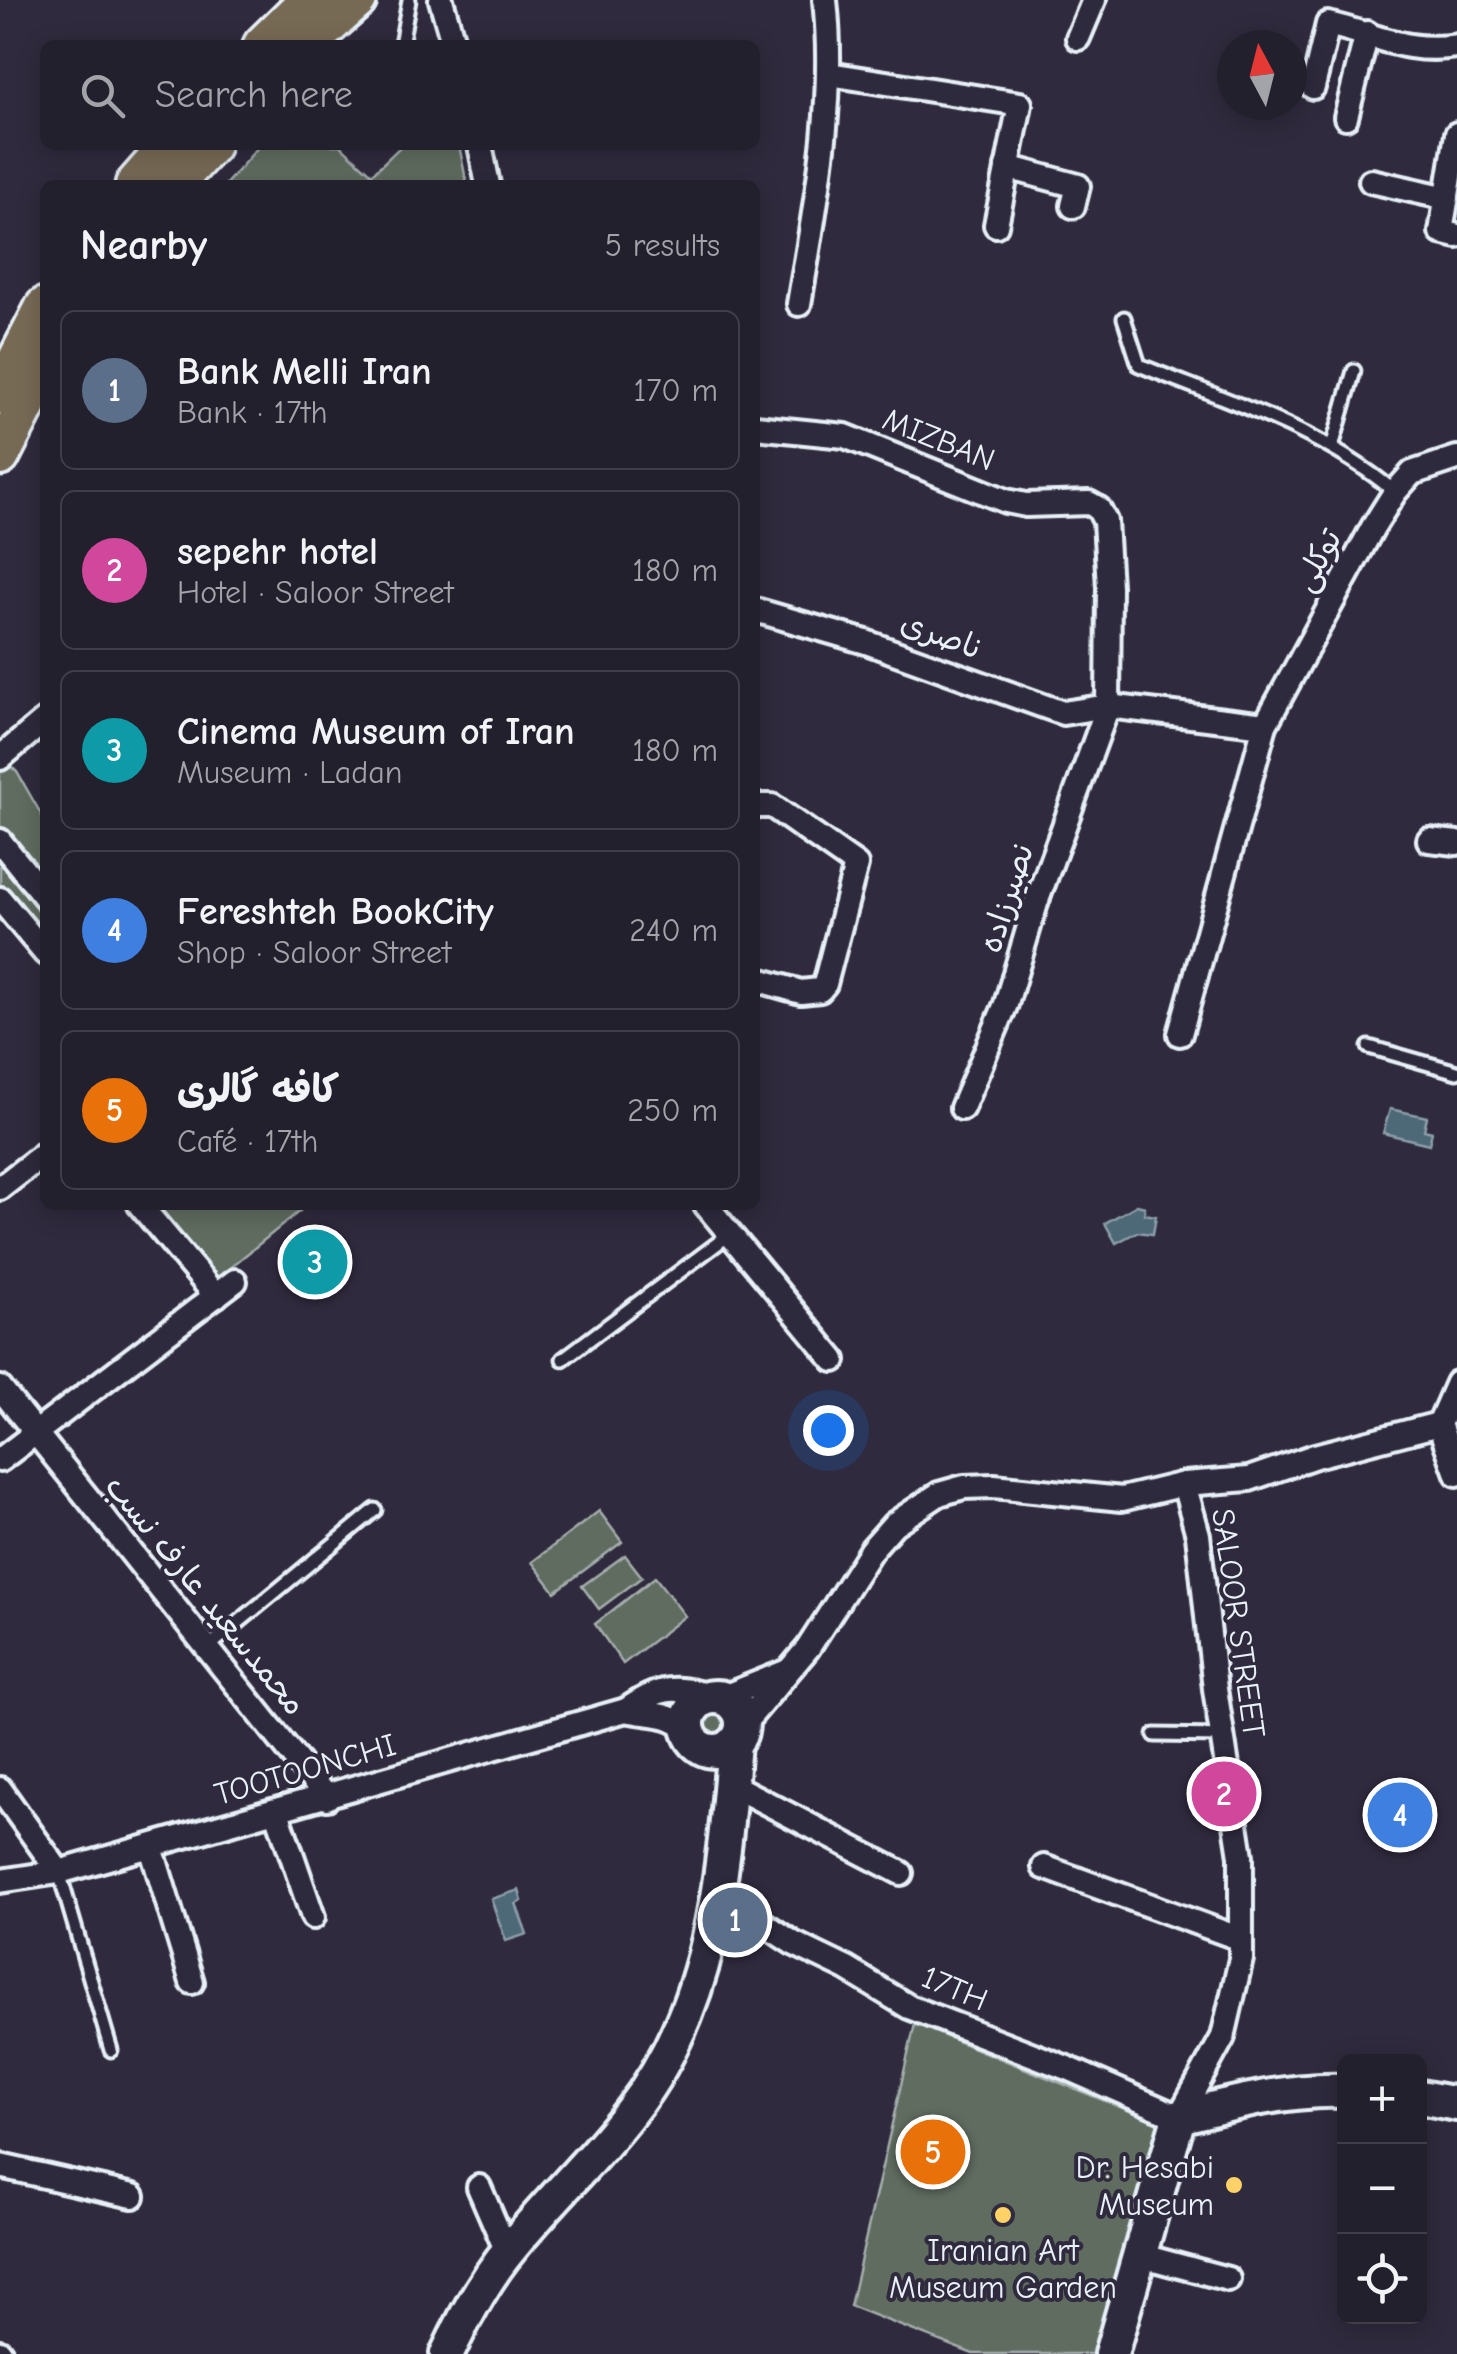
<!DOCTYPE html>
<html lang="en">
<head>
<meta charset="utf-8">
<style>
  body { margin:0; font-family:"Comic Neue","Playpen Sans Arabic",sans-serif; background:#2f2d3a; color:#f1f3f6 }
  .controls { position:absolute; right:30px; bottom:30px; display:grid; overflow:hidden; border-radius:15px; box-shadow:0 5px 25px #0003 }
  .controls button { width:90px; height:90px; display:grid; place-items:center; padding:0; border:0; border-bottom:2px solid #403e4a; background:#23202e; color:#f1f3f6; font:50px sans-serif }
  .compass { position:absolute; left:1217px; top:30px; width:90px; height:90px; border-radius:50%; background:#23202e; box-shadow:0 5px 25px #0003; rotate:353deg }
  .you { position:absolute; left:828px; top:1430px; width:35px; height:35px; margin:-25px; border:8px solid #fff; border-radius:50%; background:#1a73e8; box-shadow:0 0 0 15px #1a73e833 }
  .badge { display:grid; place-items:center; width:65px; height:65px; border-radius:50%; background:#b45309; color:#fff; font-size:32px; font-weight:700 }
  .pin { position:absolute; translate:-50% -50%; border:5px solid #fff; box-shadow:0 2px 10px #0006 }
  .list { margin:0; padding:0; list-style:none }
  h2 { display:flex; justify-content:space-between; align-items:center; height:130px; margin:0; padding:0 40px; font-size:42px }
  h2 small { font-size:32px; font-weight:400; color:#a3a3aa }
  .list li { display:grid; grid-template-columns:65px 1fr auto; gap:30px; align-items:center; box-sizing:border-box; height:160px; margin:0 20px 20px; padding:0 20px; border:2px solid #403e4a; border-radius:15px }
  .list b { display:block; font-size:38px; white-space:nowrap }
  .list p { margin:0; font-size:32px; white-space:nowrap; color:#a3a3aa }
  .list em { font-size:32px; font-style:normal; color:#a3a3aa }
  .icon { flex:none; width:55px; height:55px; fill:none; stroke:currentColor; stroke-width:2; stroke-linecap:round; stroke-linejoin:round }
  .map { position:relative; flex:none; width:1457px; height:2354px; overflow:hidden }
  .search { position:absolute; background:#23202e; box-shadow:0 5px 25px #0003; left:40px; top:40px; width:720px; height:110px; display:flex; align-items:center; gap:25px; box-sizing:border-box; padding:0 35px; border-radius:15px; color:#a3a3aa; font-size:38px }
  .panel { position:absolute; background:#23202e; box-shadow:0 5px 25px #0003; left:40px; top:180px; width:720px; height:1030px; border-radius:15px }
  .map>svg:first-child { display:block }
  .green { fill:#616c61; stroke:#a4aeac; stroke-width:2.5 }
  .water { fill:#4e6776; stroke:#8c9eaa; stroke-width:2.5 }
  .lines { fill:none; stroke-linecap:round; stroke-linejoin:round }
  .lane-casing { stroke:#e8f1f8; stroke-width:19 }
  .street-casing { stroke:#e8f1f8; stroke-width:30 }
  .secondary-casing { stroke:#e8f1f8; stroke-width:40 }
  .primary-casing { stroke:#e8f1f8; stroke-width:45 }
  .lane { stroke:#2f2a3d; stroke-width:11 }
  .street { stroke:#2f2a3d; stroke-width:22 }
  .secondary { stroke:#2f2a3d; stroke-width:32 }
  .primary { stroke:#776a54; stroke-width:38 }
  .poi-dot { fill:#ffd166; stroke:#2f2a3d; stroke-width:4 }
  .labels { text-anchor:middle; stroke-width:8; stroke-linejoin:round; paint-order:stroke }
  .street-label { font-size:32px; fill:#e8f1f8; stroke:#2f2a3d }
  .poi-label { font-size:32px; fill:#e8f1f8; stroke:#2f2a3d; text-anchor:end }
</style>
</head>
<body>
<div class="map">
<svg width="1457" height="2354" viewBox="0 0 1457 2354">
  <rect width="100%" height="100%" fill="#2f2a3d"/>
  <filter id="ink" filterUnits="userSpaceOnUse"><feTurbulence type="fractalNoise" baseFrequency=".01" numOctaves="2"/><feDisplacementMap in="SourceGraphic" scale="20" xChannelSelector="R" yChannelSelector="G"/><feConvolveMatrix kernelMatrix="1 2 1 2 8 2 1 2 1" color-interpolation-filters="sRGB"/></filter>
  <g filter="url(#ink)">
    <g class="green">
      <path d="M260,145H340L372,174L402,145H459L467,185H225Z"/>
      <path d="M0,756L17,772L45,821V964L0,907Z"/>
      <path d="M158,1205H307L216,1279Z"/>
      <path d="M599,1511L622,1542L555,1592L532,1562Z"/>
      <path d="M625,1555L642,1577L599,1609L582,1586Z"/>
      <path d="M655,1577L685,1616L623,1664L595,1624Z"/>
      <circle cx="714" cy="1724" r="21"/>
      <path d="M915,2024L1162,2124L1095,2354H973L850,2306Z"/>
    </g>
    <g class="water">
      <path d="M1390,1109L1427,1117L1424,1130L1432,1132L1429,1144L1383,1133Z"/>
      <path d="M1137,1205L1145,1207L1144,1214L1156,1216L1153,1234L1137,1232L1116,1243L1105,1223Z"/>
      <path d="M519,1890L522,1901L516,1904L527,1934L506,1941L491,1899Z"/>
    </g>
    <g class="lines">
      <g class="lane-casing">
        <g id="lane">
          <path d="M401,45L409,0"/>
          <path d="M1124,318L1139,365C1227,401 1322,430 1395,492"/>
          <path d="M1332,447L1354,371"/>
          <path d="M1369,1047L1457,1072"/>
          <path d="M563,1359L730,1234"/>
          <path d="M206,1649L375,1510"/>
          <path d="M1155,1735L1223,1736"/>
          <path d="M59,1872L111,2050"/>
        </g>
      </g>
      <g class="street-casing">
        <g id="street">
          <path d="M441,0L454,45"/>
          <path d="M1078,38L1094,0"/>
          <path d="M829,74L1020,104L996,225"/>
          <path d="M1313,87L1328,24C1376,35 1407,54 1457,46"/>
          <path d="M1346,117L1367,33"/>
          <path d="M1457,134L1441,232L1457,236"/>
          <path d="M480,145L488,185"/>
          <path d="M1007,167L1078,186L1073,206"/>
          <path d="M1371,181L1447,198"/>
          <path d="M799,304C816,202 836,103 825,0"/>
          <path d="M755,427L845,436L1006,501L1026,505L1089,503L1098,508L1105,521L1109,587L1108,706L1036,903L1006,1004L962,1108"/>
          <path d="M755,610L866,642L1063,713L1108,706L1265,725"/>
          <path d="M0,758L45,720"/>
          <path d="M755,806H772L856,865L825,984L820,990L801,992L755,979"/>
          <path d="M1429,840L1457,843"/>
          <path d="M0,841L45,897"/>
          <path d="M0,899L45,953"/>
          <path d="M1180,1034L1265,725L1373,527L1395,492L1412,473L1457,458"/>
          <path d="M0,1188L45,1153"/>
          <path d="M140,1205L216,1296"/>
          <path d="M706,1205L834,1360"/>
          <path d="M1457,1383L1439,1424L1457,1474"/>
          <path d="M0,1388L327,1798"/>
          <path d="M0,1460L235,1281"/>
          <path d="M721,1698L788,1671"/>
          <path d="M626,1710C652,1716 668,1711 689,1730"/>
          <path d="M742,1726L808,1648L871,1550L894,1524L939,1494L964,1487L994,1486L1122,1499L1184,1484L1249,1479L1315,1456L1439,1424"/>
          <path d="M730,1784L901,1873"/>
          <path d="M0,1789L59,1872"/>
          <path d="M277,1812L313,1917"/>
          <path d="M151,1847L192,1982"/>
          <path d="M1044,1867L1241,1939"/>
          <path d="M0,1881L59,1872L626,1710C660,1687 673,1685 712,1697"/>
          <path d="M719,1894L793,1943L847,1969L909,2007L1067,2068L1179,2117L1223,2037L1241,1959V1856L1215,1689L1198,1535L1184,1484"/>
          <path d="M0,2166L133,2196"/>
          <path d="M479,2187L507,2252"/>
          <path d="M1139,2255L1228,2279"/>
          <path d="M0,2352L1,2354"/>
        </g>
      </g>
      <g class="secondary-casing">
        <g id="secondary">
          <circle cx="715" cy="1724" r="27"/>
          <path d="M1420,2097L1457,2104"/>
          <path d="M447,2354C464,2318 484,2280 510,2249C548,2202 593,2160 630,2112C714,2005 723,1873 734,1743"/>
          <path d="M1111,2354L1179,2117C1234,2103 1288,2089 1344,2091"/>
        </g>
      </g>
      <g class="primary-casing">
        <g id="primary">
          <path d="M263,45L309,0"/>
          <path d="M306,45L357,0"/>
          <path d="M135,185L170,145"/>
          <path d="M173,185L210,145"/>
          <path d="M0,394L45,307"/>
          <path d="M0,456L45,368"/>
        </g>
      </g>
      <use href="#lane" class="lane"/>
      <use href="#street" class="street"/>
      <use href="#secondary" class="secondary"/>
      <use href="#primary" class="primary"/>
    </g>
  </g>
  <g class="poi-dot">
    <circle cx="1234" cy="2185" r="10"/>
    <circle cx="1003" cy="2215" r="10"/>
  </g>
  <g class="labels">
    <g class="street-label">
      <text transform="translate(939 439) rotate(22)" y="11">MIZBAN</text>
      <text transform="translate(1317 560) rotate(-61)" y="11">توکلی</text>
      <text transform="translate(942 635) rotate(20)" y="11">ناصری</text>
      <text transform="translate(1006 898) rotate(-72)" y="11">نصیرزاده</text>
      <text transform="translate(206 1595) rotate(51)" y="11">محمدسعید عارف نسب</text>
      <text transform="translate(1239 1623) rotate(82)" y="11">SALOOR STREET</text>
      <text transform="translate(305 1769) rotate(-16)" y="11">TOOTOONCHI</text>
      <text transform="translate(955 1988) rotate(23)" y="11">17TH</text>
    </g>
    <g class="poi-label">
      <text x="1214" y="2178">Dr. Hesabi<tspan x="1214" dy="37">Museum</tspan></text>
      <text x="1003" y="2261" text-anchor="middle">Iranian Art<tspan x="1003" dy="37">Museum Garden</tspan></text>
    </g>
  </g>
</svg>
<div class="controls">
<button>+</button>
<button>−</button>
<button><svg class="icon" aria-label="locate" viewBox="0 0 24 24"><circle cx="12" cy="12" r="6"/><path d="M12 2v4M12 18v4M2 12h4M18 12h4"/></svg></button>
</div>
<svg class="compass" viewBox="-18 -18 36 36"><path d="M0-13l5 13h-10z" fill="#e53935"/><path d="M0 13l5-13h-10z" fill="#a3a3aa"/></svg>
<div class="you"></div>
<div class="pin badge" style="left:735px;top:1920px;background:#5c6f8a">1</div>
<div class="pin badge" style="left:1224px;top:1794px;background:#d1479c">2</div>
<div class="pin badge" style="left:315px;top:1262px;background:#0f9aa8">3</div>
<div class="pin badge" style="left:1400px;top:1815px;background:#3f7fe0">4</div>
<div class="pin badge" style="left:933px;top:2152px;background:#e8710a">5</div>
<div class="search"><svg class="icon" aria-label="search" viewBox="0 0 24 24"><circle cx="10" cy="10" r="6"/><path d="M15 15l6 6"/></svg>Search here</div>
<section class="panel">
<h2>Nearby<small>5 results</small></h2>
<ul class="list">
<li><span class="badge" style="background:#5c6f8a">1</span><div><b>Bank Melli Iran</b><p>Bank · 17th</p></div><em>170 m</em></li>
<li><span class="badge" style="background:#d1479c">2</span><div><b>sepehr hotel</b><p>Hotel · Saloor Street</p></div><em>180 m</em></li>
<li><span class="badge" style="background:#0f9aa8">3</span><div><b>Cinema Museum of Iran</b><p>Museum · Ladan</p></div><em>180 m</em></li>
<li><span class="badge" style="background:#3f7fe0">4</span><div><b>Fereshteh BookCity</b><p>Shop · Saloor Street</p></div><em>240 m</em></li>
<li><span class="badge" style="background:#e8710a">5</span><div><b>کافه گالری</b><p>Café · 17th</p></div><em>250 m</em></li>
</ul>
</section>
</div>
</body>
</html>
